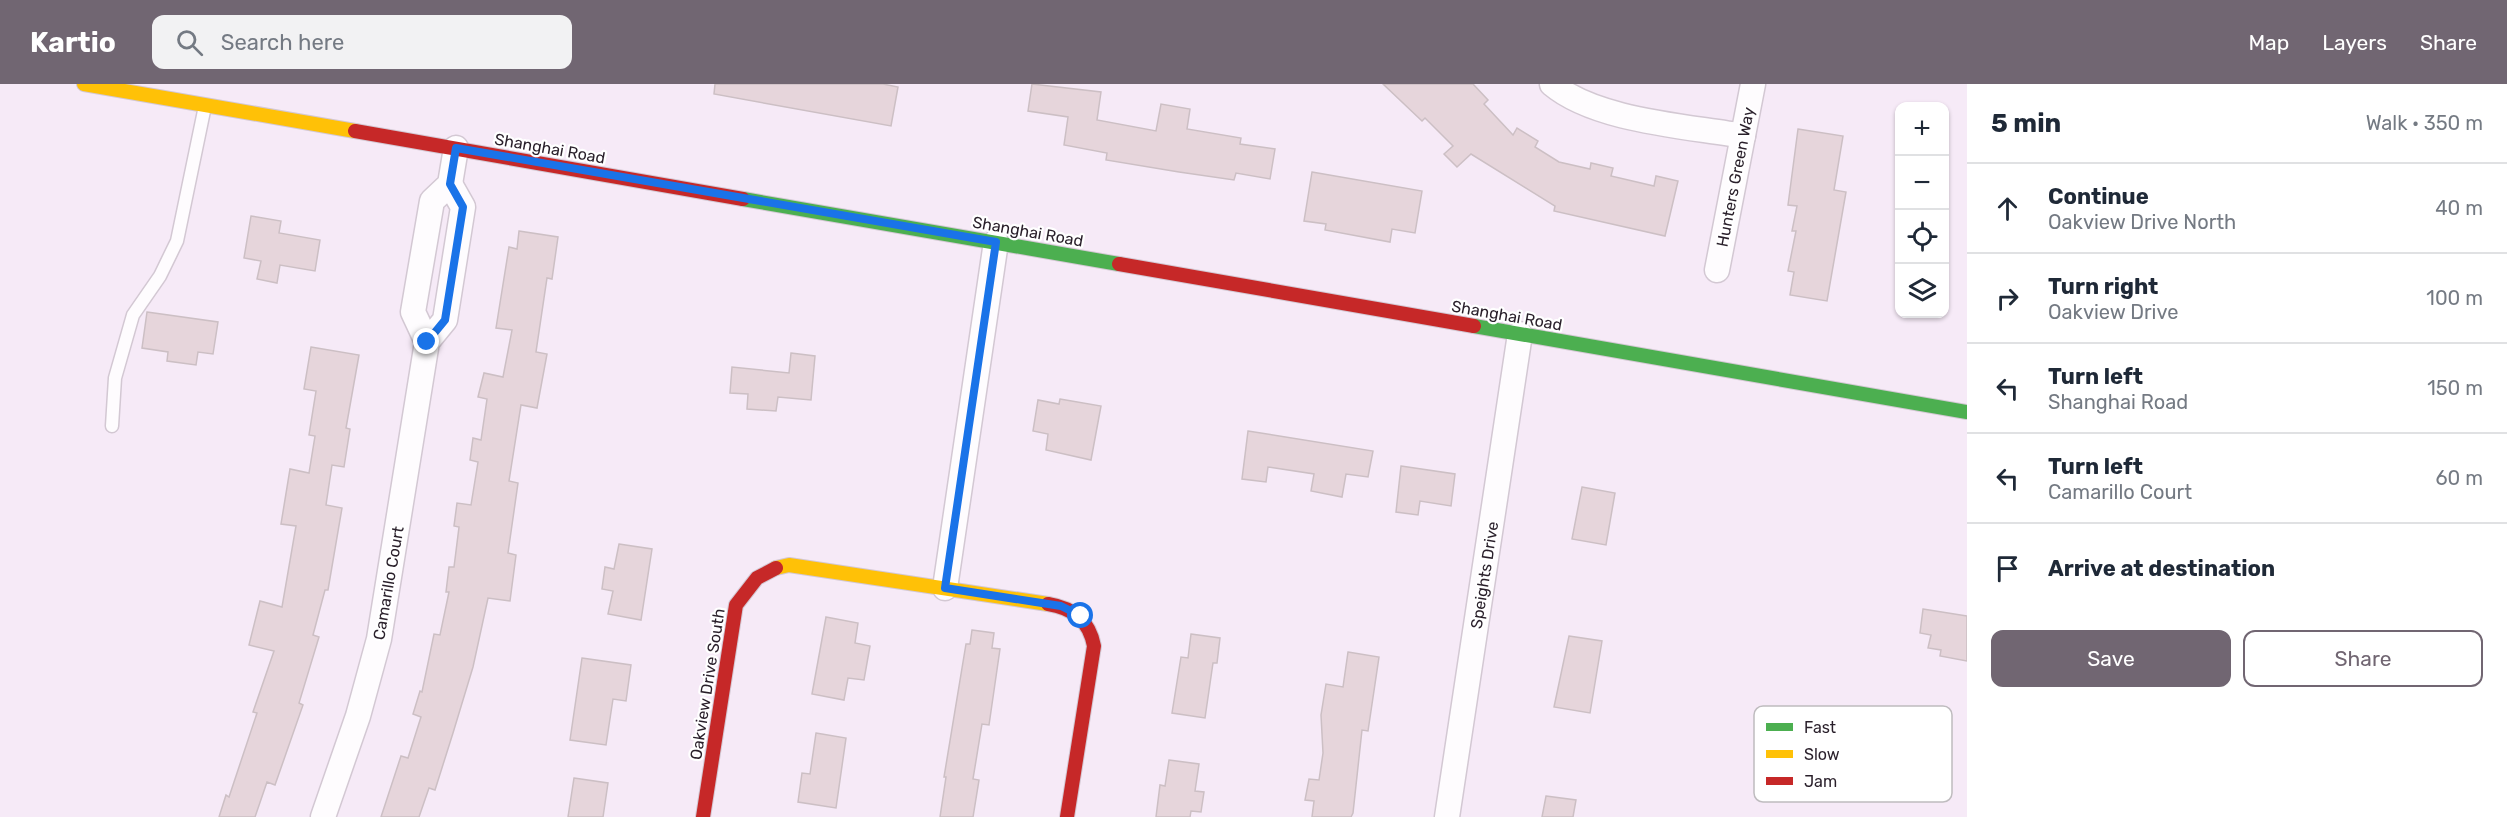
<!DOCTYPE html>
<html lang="en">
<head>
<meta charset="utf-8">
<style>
  body { margin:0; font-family:Rubik,sans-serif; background:#f2f2f3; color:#1f2937 }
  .controls { position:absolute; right:18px; top:18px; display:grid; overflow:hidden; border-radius:12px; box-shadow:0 2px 4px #0004 }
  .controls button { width:54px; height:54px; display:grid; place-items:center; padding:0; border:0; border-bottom:2px solid #e0e1e3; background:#fff; color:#1f2937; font:30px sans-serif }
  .stop { position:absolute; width:18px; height:18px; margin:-14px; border:4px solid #1a73e8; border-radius:50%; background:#fff }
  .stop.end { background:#1a73e8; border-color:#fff; box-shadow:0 2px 6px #0008 }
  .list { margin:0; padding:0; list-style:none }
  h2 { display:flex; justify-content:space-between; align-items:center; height:78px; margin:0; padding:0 24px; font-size:26px }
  h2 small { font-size:20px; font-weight:400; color:#747a83 }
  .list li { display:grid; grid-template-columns:39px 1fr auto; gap:18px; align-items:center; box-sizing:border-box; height:90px; padding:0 24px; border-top:2px solid #e0e1e3 }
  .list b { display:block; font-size:22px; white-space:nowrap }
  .list p { margin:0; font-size:20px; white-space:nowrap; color:#747a83 }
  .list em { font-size:20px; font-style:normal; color:#747a83 }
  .actions { display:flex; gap:12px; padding:18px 24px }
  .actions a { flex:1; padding:14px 0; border:2px solid #716672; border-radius:12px; text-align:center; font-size:21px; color:#716672 }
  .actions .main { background:#716672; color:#fff }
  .icon { flex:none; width:33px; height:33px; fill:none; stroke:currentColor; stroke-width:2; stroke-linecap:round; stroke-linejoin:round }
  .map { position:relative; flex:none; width:1967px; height:733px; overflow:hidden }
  header { display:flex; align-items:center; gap:36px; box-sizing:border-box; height:84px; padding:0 30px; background:#716672; color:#fff }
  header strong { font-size:28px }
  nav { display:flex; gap:33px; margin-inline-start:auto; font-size:21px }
  .search { width:420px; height:54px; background:#f2f2f3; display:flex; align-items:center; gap:15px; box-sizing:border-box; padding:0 21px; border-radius:12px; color:#747a83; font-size:22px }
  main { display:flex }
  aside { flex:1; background:#fff }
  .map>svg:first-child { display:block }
  .building { fill:#e6d5db; stroke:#ccbfc4; stroke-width:1.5 }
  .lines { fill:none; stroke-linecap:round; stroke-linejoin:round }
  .lane-casing { stroke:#d3c8d3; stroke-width:15 }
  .street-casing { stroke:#d3c8d3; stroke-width:27 }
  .fast-casing { stroke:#d3c8d3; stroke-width:16 }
  .slow-casing { stroke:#d3c8d3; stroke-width:16 }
  .jam-casing { stroke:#d3c8d3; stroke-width:16 }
  .lane { stroke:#fefcfe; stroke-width:12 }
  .street { stroke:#fefcfe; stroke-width:24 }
  .fast { stroke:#4caf50; stroke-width:14 }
  .slow { stroke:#ffc107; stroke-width:14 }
  .jam { stroke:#c62828; stroke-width:14 }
  .route { stroke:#1a73e8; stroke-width:8 }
  .labels { text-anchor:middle; stroke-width:4.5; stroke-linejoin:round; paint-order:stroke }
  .street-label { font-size:16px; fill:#291f2a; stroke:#fff }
  .key { fill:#fff; stroke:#bfbcbf; stroke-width:1.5 }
  .key-label { font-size:16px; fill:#291f2a }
</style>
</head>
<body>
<header>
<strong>Kartio</strong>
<div class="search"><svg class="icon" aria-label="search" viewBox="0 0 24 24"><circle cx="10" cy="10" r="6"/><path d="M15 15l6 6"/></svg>Search here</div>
<nav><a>Map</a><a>Layers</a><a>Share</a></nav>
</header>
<main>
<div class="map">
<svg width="1967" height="733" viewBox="0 0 1967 733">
  <rect width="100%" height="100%" fill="#f6eaf7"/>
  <g class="building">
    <path d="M715,0H883L898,3L891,42L714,10Z"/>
    <path d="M1032,0L1101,8L1097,36L1156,47L1161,20L1190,25L1187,45L1241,54L1240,60L1275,65L1270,95L1236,89L1234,96L1179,88L1106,76L1107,69L1064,61L1068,33L1028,27Z"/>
    <path d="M1383,0H1473L1488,16L1484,20L1513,51L1517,44L1538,57L1535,63L1559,78L1590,85L1591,79L1613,84L1611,92L1654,102L1656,92L1678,97L1665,152L1554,127L1555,122L1471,70L1457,83L1444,70L1453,62L1425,34L1422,37Z"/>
    <path d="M1798,45L1843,52L1834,106L1846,108L1827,217L1790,211L1794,188L1788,187L1796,147H1792L1797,122L1788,121Z"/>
    <path d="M1312,88L1422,107L1415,149L1392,145L1390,158L1325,146L1326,140L1304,137Z"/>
    <path d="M251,132L281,137L279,149L320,156L315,187L280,181L277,199L257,195L261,177L244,174Z"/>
    <path d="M519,147L558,153L552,195L547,194L536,268L547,270L537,324L521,321L509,397L518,399L508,469L516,471L510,517L488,514L473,583L453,649L435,706L429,704L419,733H381L401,672L408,674L421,633L413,630L420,607L422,608L434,550L440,551L449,508H446L449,483H454L459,443L454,442L457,419L471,421L478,378L470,376L473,354L481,356L487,315L478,313L484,289L503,293L512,246L496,244L509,163L517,165Z"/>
    <path d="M147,228L218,238L213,270L198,268L196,281L167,277L168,268L142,264Z"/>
    <path d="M311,263L359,271L346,344L350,345L344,383L332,381L326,421L342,424L328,506H325L313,551L319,553L299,619L303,621L275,701L267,698L255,733H219L226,711L229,713L257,629L253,628L274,567L249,561L260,517L282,523L296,442L281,440L290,385L309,389L315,352L309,351L316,307L304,305Z"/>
    <path d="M791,269L815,272L811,316L778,313L776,327L747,325L748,310L730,309L732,283L789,289Z"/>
    <path d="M1060,315L1101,322L1091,376L1046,366L1048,350L1033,347L1038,316L1059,320Z"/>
    <path d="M1248,347L1373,367L1368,393L1346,390L1342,413L1311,407L1314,390L1268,383L1266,398L1242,395Z"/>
    <path d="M1401,382L1455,390L1451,422L1420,417L1418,431L1396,428Z"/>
    <path d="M1582,403L1615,409L1606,461L1572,455Z"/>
    <path d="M619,460L652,465L641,536L608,530L613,507L602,505L605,483L614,485Z"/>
    <path d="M1923,525L1967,532V577L1940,572L1941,566L1928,564L1931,551L1920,549Z"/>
    <path d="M826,533L858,539L855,559L870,562L864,596L848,594L844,616L812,610Z"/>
    <path d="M972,546L994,549L992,564L1000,565L989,641L982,640L973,695L979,696L973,733H940L946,693H944L966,560H970Z"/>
    <path d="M1191,550L1220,554L1217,579H1213L1205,634L1172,629L1181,573L1188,574Z"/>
    <path d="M1569,552L1602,557L1590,629L1554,623Z"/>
    <path d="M1348,568L1379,573L1368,647L1362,646L1353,729L1351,733H1312L1314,717L1305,716L1309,695L1319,696L1323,669L1321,631L1326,600L1343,603Z"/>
    <path d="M582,574L631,581L626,617L613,615L606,661L570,656Z"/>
    <path d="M816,649L846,654L836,724L798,718L802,689L810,690Z"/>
    <path d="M1169,676L1199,680L1195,707L1204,708L1201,728L1191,727L1190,733H1156L1160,701L1165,702Z"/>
    <path d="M574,694L608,699L603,733H568Z"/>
    <path d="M1546,712L1576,716L1573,733H1542Z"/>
  </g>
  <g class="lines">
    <g class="lane-casing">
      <path id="lane" d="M112,342L115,294L133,231L160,192L177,157L205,22"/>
    </g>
    <g class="street-casing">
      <g id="street">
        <path d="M1552,0C1596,37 1687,42 1743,52"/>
        <path d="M1717,186L1753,0"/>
        <path d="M427,258L413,228L432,117L450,100L456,64"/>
        <path d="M945,504L996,158"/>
        <path d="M323,733L358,632L379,555L427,258L445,236L463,123L450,100"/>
        <path d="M1447,733L1520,250"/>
      </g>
    </g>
    <g class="fast-casing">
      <g id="fast">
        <path d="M743,115L1119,180"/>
        <path d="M1474,242L1967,328"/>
      </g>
    </g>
    <g class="slow-casing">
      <g id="slow">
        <path d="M84,0L355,47"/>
        <path d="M776,484L789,481L1048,520"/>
      </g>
    </g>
    <g class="jam-casing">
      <g id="jam">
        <path d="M355,47L743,115"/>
        <path d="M1119,180L1474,242"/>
        <path d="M1048,520C1073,524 1089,536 1094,562L1067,733"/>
        <path d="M703,733L736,521L757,494L776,484"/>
      </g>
    </g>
    <use href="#lane" class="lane"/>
    <use href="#street" class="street"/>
    <use href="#fast" class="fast"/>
    <use href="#slow" class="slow"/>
    <use href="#jam" class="jam"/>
  </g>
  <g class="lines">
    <path class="route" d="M427,258L445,236L463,123L450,100L456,64L996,158L945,504L1061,522L1081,532"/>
  </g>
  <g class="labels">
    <g class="street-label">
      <text transform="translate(550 64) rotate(10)" y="6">Shanghai Road</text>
      <text transform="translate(1735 93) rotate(-79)" y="6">Hunters Green Way</text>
      <text transform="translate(1028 147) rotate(10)" y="6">Shanghai Road</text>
      <text transform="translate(1507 231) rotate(10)" y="6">Shanghai Road</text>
      <text transform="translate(1484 491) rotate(-81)" y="6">Speights Drive</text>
      <text transform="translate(388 499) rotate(-80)" y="6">Camarillo Court</text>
      <text transform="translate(707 600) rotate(-81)" y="6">Oakview Drive South</text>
    </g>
  </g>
  <rect x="1754" y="622" width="198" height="96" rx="9" class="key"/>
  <rect x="1766" y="639" width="27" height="8" fill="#4caf50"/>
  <rect x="1766" y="666" width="27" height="8" fill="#ffc107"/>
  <rect x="1766" y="693" width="27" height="8" fill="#c62828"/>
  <g class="key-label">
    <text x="1804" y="649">Fast</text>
    <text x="1804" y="676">Slow</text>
    <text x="1804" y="703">Jam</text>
  </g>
</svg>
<div class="controls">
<button>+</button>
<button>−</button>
<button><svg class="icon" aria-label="locate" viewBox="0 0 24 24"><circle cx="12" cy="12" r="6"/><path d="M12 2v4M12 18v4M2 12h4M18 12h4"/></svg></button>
<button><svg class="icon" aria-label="layers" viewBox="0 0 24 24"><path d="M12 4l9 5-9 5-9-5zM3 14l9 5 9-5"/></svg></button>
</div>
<div class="stop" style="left:1081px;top:532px"></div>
<div class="stop end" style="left:427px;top:258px"></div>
</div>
<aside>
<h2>5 min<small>Walk · 350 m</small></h2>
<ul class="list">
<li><svg class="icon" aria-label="ahead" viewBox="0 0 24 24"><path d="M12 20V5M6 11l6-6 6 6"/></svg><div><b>Continue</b><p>Oakview Drive North</p></div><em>40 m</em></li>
<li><svg class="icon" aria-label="right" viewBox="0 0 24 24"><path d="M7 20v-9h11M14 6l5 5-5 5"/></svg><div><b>Turn right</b><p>Oakview Drive</p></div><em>100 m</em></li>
<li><svg class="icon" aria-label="left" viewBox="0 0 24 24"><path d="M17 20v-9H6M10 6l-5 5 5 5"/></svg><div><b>Turn left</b><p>Shanghai Road</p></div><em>150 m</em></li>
<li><svg class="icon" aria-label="left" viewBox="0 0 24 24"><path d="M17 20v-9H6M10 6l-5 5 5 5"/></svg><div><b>Turn left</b><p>Camarillo Court</p></div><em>60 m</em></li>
<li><svg class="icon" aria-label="arrive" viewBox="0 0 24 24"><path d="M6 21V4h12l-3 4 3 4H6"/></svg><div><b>Arrive at destination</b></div></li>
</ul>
<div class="actions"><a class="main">Save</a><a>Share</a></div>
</aside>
</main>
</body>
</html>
